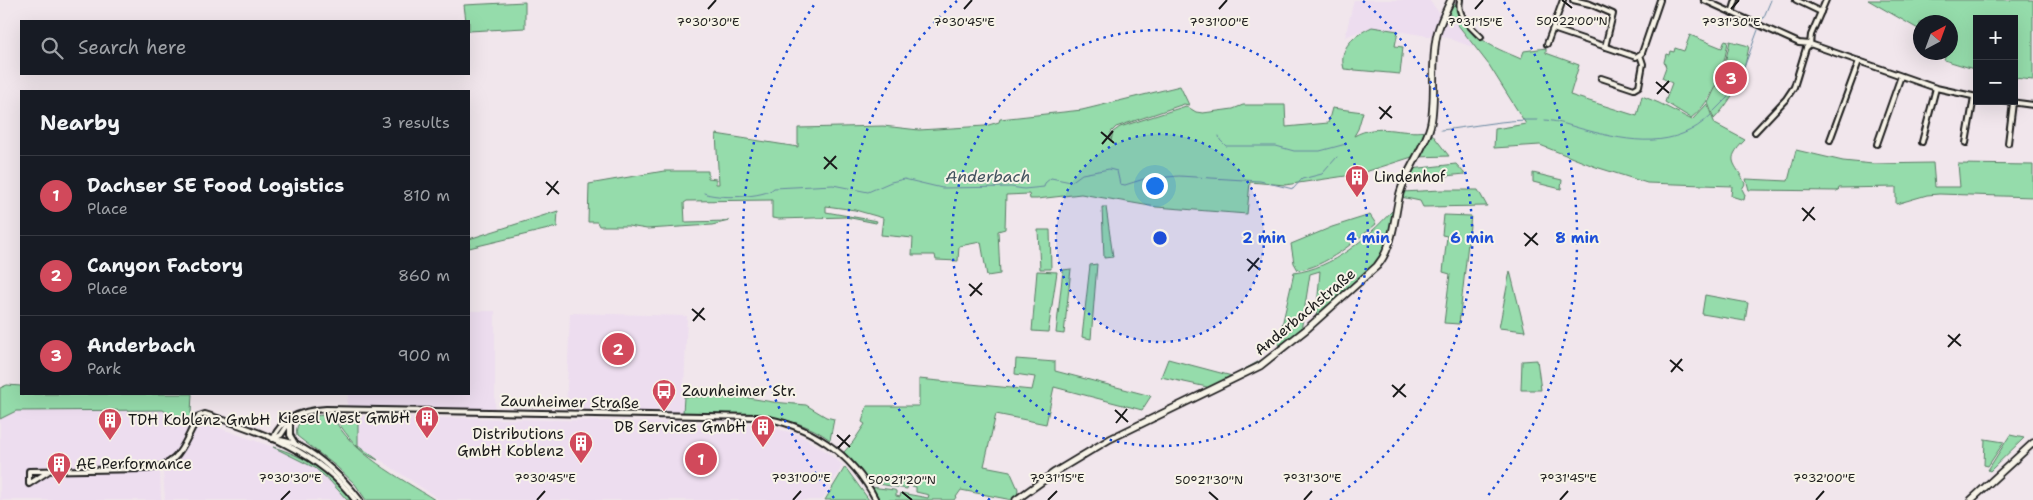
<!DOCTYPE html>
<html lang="en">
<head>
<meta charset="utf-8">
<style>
  body { margin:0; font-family:"Shantell Sans",sans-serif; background:#20242c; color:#f1f3f6 }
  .controls { position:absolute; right:15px; top:15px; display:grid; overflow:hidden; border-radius:0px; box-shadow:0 5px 20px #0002 }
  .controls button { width:45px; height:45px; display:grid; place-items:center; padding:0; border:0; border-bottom:1px solid #363941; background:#171b24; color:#f1f3f6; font:25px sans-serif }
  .compass { position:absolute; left:1913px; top:15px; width:45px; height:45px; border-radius:50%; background:#171b24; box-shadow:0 5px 20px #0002; rotate:41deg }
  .you { position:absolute; left:1154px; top:185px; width:18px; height:18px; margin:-12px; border:4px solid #fff; border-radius:50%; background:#1a73e8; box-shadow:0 0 0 8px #1a73e833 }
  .badge { display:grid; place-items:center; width:32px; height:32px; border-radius:50%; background:#d1495b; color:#fff; font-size:16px; font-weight:700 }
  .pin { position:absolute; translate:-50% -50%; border:2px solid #fff; box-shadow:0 1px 5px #0006 }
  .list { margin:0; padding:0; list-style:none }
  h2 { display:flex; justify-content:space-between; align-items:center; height:65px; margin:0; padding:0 20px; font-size:21px }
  h2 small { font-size:16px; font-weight:400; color:#9ea1a6 }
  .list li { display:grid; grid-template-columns:32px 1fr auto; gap:15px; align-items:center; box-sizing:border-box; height:80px; padding:0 20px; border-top:1px solid #363941 }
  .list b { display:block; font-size:19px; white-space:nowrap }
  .list p { margin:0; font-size:16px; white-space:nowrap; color:#9ea1a6 }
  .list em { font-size:16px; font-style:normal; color:#9ea1a6 }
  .icon { flex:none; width:28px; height:28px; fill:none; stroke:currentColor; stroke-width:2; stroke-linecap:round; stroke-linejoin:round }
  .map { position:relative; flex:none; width:2033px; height:500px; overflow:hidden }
  .search { position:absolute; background:#171b24; box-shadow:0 5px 20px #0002; left:20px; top:20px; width:450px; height:55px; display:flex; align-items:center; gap:12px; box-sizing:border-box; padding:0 18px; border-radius:0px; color:#9ea1a6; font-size:19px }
  .panel { position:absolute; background:#171b24; box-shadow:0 5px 20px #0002; left:20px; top:90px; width:450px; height:305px; border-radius:0px }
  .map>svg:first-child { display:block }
  .built { fill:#edddef }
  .green { fill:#95dcab; stroke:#587c64 }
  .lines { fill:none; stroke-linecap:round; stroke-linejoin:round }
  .stream { stroke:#6787a0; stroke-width:1 }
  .minor-casing { stroke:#1c1c1c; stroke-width:8 }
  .secondary-casing { stroke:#1c1c1c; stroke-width:9 }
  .minor { stroke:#f7f3e8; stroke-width:4 }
  .secondary { stroke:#f7f3e8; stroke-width:5.5 }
  .ticks { fill:none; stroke:#1c1c1c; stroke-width:2 }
  .ring { fill:none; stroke:#1d4ed8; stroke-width:2.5; stroke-dasharray:2.5 5 }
  .labels { text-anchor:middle; stroke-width:4; stroke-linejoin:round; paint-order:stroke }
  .poi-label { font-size:15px; fill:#1c1c1c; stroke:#f7f3e8; text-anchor:start }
  .street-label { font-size:15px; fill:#1c1c1c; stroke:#f7f3e8 }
  .water-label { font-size:16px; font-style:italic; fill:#42525e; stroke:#f7f3e8 }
  .ticks-label { font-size:12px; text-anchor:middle; fill:#1c1c1c; stroke:#f7f3e8; stroke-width:4; stroke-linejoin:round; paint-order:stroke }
  .centre { fill:#1d4ed8; stroke:#f7f3e8; stroke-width:2.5 }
  .ring-label { font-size:15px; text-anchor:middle; font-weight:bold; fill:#1d4ed8; stroke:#f7f3e8; stroke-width:4; stroke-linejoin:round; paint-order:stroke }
</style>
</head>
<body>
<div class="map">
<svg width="2033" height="500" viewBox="0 0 2033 500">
  <rect width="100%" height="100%" fill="#f1e6ec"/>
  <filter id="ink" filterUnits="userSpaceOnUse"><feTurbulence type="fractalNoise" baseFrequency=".02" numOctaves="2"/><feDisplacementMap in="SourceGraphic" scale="10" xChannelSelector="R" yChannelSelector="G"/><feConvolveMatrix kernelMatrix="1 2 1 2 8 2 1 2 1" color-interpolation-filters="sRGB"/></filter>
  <g filter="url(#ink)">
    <g class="built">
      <path d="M1354,0H1429L1441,15L1434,37L1372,27L1345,37Z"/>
      <path d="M1448,12L1475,48L1440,35Z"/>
      <path d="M469,311H495V410L347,407L348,394H469Z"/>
      <path d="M570,313L687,316L683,413L566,411Z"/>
      <path d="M163,410L180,422L192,423L198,427L201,423H205L273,447L315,468L330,481L347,500H165L163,471L160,470L161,500H0V419L16,411Z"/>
      <path d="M358,416L757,424L797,434L824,450L843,465L822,500H440L358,445Z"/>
    </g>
    <g class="green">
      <path d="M1868,0H2033V80L2014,78V19H1977V70L1944,60L1947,53L1950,52V22H1920V30Z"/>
      <path d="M525,2V28L469,31V21H466L464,5Z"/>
      <path d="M1452,2C1458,6 1459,15 1465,22C1484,45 1494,47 1521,59L1524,51L1546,48V53L1579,65L1570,95L1637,116L1642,96L1659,103L1692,120L1707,104L1715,124L1745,140C1723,162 1736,162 1745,184L1742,189L1745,195L1744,200L1731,196L1732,186L1647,183L1596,167L1540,145L1494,148L1495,129L1526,124L1489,65L1448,12Z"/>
      <path d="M1372,27L1398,31L1395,46L1403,47L1400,74L1344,69C1338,47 1355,35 1372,27Z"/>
      <path d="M1690,35L1722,48L1725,40L1728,41C1724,68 1714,100 1691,118L1665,102L1672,83L1662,78L1666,67L1664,62L1666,54L1669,55L1670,51L1674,52L1675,48L1684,51Z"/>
      <path d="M1730,41L1749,46C1744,75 1735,97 1714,119L1708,103L1723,72Z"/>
      <path d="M1180,86L1189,105L1184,104L1116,127L1111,132V141L1113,132L1120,127L1186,106L1196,112L1203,113L1233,109L1243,105H1285L1286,127L1328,123L1332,108L1363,112L1358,129L1354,136C1380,122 1399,135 1427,131L1412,157L1359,174L1285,185L1250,182L1247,214L1156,207L1081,194L1037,199H1030L1029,194L1006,195L1005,229L998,231L1000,274L987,276L981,242L959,246L958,261L936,260L935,255H912L913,238L881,235L883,218L855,210L826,206V212L877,221L876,223L846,217L779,219L772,218V200L687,201L684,203L685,222L729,221L712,225L647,229L628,226H599L597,222H588L589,184L664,171H708V178L716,179V184H719L716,134L798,147V128L883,126L919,130L985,126L999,122L1000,119L1082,110Z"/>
      <path d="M1430,134H1432L1449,156L1417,157Z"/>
      <path d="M1796,150L1843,161L1873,164L1933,163L1935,187H1960L1958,164L2033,165V197L1939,194L1927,195L1896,204V187L1839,188L1838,191L1749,190L1746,179L1788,181Z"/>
      <path d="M1456,164L1465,174L1406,180L1411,169Z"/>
      <path d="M1533,173L1562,180L1561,189L1533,182Z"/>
      <path d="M1441,190H1478L1487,206L1423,207L1420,201L1401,197L1402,192Z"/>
      <path d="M1102,207H1106L1113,257L1104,258Z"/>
      <path d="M558,211L557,227L469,248V239Z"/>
      <path d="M1392,211H1394L1388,243L1379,262L1316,319L1320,271L1310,274L1301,331L1263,363L1209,389L1207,387L1161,377L1168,359L1232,376L1265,358L1279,348L1278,343L1294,273C1333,268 1366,239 1392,211Z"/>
      <path d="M1370,215L1376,224C1357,240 1324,268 1298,270L1294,263L1291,244L1332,227Z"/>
      <path d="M1444,215L1471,216L1459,324L1444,323L1450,274L1443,272L1447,236L1442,235Z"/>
      <path d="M1038,230H1050L1051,269H1040Z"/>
      <path d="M1097,264L1091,339L1082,337L1090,265Z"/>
      <path d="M1071,269L1064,334L1056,333L1063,270Z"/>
      <path d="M1037,271L1057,272L1048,332L1032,331Z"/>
      <path d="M1510,271L1525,331L1499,328Z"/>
      <path d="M1705,295L1748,303L1745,321L1702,314Z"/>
      <path d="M1016,359L1055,362V371L1151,396L1142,410L1054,387L1046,424L996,414L984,466L1010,471L1018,489L1017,497L1012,500L961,490L954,500H878L871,487L894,490L896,491V496L900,497L901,493L928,498L929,495L916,492V487L908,485L907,489L868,482L844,452L853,442L865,424L862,422L867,406H919V379L1032,390L1035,377L1015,374Z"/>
      <path d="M1537,360L1541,390H1521L1522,361Z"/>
      <path d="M7,385L21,386V394H192L191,413L194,419L192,423L180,422L163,410L16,411L0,419V388Z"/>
      <path d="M736,396L773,402L806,405L826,417L834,419L830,440C792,410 729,414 683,413L684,397Z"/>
      <path d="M332,415C350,453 401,478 435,500H366L355,484L337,467L297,436C293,415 317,415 332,415Z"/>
      <path d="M335,415L358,416V445L378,460C359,453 348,436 337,421Z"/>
      <path d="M2010,435L2024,438L1990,471L1988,470Z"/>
      <path d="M1985,439L2004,442L1988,466L1984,465Z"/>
      <path d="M273,447C305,456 332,474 352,500H347L330,481L315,468Z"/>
      <path d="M845,467L869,500H825Z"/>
    </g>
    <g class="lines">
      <g class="stream">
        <path d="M1763,19L1771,0"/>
        <path d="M1714,111L1736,89L1758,30"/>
        <path d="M1545,120C1559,121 1573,127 1586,130C1630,142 1676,150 1711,115"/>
        <path d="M1441,130C1473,127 1505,119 1537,120"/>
        <path d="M1219,136L1220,140L1226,146H1276L1294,151H1320L1346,144"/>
        <path d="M704,193C716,199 765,198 774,188L833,185L868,192L891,182L904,179L942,188L1011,187L1024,189L1044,187L1045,183L1051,178L1071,182L1082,174L1109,169L1117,171L1120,184L1125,185L1144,179L1179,176L1260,181L1293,189L1302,179L1322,174L1337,157"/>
      </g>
      <g class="minor-casing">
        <g id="minor">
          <path d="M1460,0C1456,16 1471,27 1481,37"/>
          <path d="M1573,0L1590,4L1613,14L1605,47"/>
          <path d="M1704,0L1799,43L1810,44L1936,88L1977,97"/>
          <path d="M1796,0L1821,12"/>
          <path d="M1732,13L1736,0"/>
          <path d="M1553,29L1636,57L1642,53L1660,0"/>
          <path d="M1547,44L1563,0"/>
          <path d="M1601,78L1634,89L1639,86L1643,64L1640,55"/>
          <path d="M2003,101L2033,105"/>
          <path d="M1755,132L1786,99L1794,87L1806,48L1810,44L1811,35L1826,0"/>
          <path d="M1830,140L1859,61"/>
          <path d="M1922,142L1936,88"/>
          <path d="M1966,143L1974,97"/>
          <path d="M2008,143L2013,103"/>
          <path d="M1877,144L1901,76"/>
          <path d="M290,421V435L296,445"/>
          <path d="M273,439C282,417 304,410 326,409L757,417C809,424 852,453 876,500"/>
          <path d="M273,439L281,435L291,420"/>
          <path d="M277,440C305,440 344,478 360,500"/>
          <path d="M49,471L29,484V471L145,469C180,467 182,446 197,419L199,416L205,414C260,431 320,452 355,500"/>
        </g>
      </g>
      <g class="secondary-casing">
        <g id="secondary">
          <path d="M1016,500L1055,472L1110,439L1260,366L1308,328L1377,266C1394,246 1394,217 1400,193C1407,168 1426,147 1431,123C1436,96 1431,67 1436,39C1438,25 1445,13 1451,0"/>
          <path d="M1971,500L2033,443"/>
        </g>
      </g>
      <use href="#minor" class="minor"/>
      <use href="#secondary" class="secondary"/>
    </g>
  </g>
  <path class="ticks" d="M1562,0L1572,8M708,9L716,0M964,9L972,0M1219,9L1227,0M1475,9L1483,0M1731,9L1739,0M1656,82L1669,93M1657,94L1669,81M1379,107L1392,118M1380,119L1391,106M1101,132L1114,143M1102,144L1113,131M824,157L837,169M824,169L836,156M546,182L559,194M547,195L558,181M1802,208L1815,220M1803,221L1814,207M1524,233L1538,245M1525,246L1537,233M1247,259L1260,270M1248,271L1259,258M969,284L982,295M970,296L982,283M692,309L705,320M693,321L704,308M1948,335L1961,346M1948,347L1960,334M1670,360L1683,371M1671,372L1682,359M1392,385L1406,397M1393,397L1405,384M1115,410L1128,422M1116,423L1127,409M837,435L850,447M838,448L850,435M902,492L912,500M1209,492L1218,500M281,500L290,491M537,500L545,491M793,500L801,491M1048,500L1057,491M1304,500L1312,491M1560,500L1568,491M1816,500L1824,491"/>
  <circle cx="1160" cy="238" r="104" fill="#1d4ed8" fill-opacity=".12"/>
  <g class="ring">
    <circle cx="1160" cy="238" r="104"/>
    <circle cx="1160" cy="238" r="208"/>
    <path d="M990 500A312 312 0 0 1 957 1M1363 1A312 312 0 0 1 1330 500"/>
    <path d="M834 498A417 417 0 0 1 816 2M1504 2A417 417 0 0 1 1486 498"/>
  </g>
  <defs>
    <g id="building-pin" transform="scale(1.25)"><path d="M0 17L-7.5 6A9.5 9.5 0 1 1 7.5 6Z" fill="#d1495b" stroke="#f7f3e8"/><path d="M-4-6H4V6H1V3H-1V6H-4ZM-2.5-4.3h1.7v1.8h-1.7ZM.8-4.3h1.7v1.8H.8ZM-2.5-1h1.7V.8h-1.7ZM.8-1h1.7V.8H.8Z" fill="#fff"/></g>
    <g id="bus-pin" transform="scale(1.25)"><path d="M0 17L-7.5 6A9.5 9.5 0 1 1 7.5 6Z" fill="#d1495b" stroke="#f7f3e8"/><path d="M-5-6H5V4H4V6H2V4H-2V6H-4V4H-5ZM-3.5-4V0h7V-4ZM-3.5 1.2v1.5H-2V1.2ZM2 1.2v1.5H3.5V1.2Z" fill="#fff"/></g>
  </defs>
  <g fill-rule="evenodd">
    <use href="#building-pin" x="1357" y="177"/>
    <use href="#bus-pin" x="664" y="391"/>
    <use href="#building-pin" x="427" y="418"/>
    <use href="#building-pin" x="110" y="420"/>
    <use href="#building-pin" x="763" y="427"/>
    <use href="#building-pin" x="581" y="443"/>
    <use href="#building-pin" x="59" y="464"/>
  </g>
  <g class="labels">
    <g class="poi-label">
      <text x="1374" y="182">Lindenhof</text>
      <text x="682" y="396">Zaunheimer Str.</text>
      <text x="410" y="423" text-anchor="end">Kiesel West GmbH</text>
      <text x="128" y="425">TDH Koblenz GmbH</text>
      <text x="746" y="432" text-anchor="end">DB Services GmbH</text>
      <text x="564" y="439" text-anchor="end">Distributions<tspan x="564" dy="17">GmbH Koblenz</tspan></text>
      <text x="76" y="469">AE Performance</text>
    </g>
    <g class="street-label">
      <text transform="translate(1305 312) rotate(-40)" y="5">Anderbachstraße</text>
      <text transform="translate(570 402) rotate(1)" y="5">Zaunheimer Straße</text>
    </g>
    <g class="water-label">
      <text x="988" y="182">Anderbach</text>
    </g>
  </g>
  <g class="ticks-label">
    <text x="1572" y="25">50°22'00"N</text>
    <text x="708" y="26">7°30'30"E</text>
    <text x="964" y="26">7°30'45"E</text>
    <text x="1475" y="26">7°31'15"E</text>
    <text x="1219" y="26">7°31'00"E</text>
    <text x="1731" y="26">7°31'30"E</text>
    <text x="290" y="482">7°30'30"E</text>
    <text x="545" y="482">7°30'45"E</text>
    <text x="801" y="482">7°31'00"E</text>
    <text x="1057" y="482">7°31'15"E</text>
    <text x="1312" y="482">7°31'30"E</text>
    <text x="1568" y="482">7°31'45"E</text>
    <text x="1824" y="482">7°32'00"E</text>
    <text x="902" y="484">50°21'20"N</text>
    <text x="1209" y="484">50°21'30"N</text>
  </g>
  <circle cx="1160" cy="238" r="8" class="centre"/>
  <g class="ring-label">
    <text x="1264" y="243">2 min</text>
    <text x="1368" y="243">4 min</text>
    <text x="1472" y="243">6 min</text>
    <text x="1577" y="243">8 min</text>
  </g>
</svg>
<div class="controls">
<button>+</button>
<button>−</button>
</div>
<svg class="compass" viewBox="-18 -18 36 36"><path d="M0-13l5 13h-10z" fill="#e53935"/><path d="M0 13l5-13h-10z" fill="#9ea1a6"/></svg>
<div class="you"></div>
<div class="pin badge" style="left:701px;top:459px">1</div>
<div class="pin badge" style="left:618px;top:349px">2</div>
<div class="pin badge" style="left:1731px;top:78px">3</div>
<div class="search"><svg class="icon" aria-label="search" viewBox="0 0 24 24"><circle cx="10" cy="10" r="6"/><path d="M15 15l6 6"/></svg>Search here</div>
<section class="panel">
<h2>Nearby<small>3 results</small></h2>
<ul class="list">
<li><span class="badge">1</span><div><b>Dachser SE Food Logistics</b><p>Place</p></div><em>810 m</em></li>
<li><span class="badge">2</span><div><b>Canyon Factory</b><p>Place</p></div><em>860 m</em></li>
<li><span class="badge">3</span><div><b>Anderbach</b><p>Park</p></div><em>900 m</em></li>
</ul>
</section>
</div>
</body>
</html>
